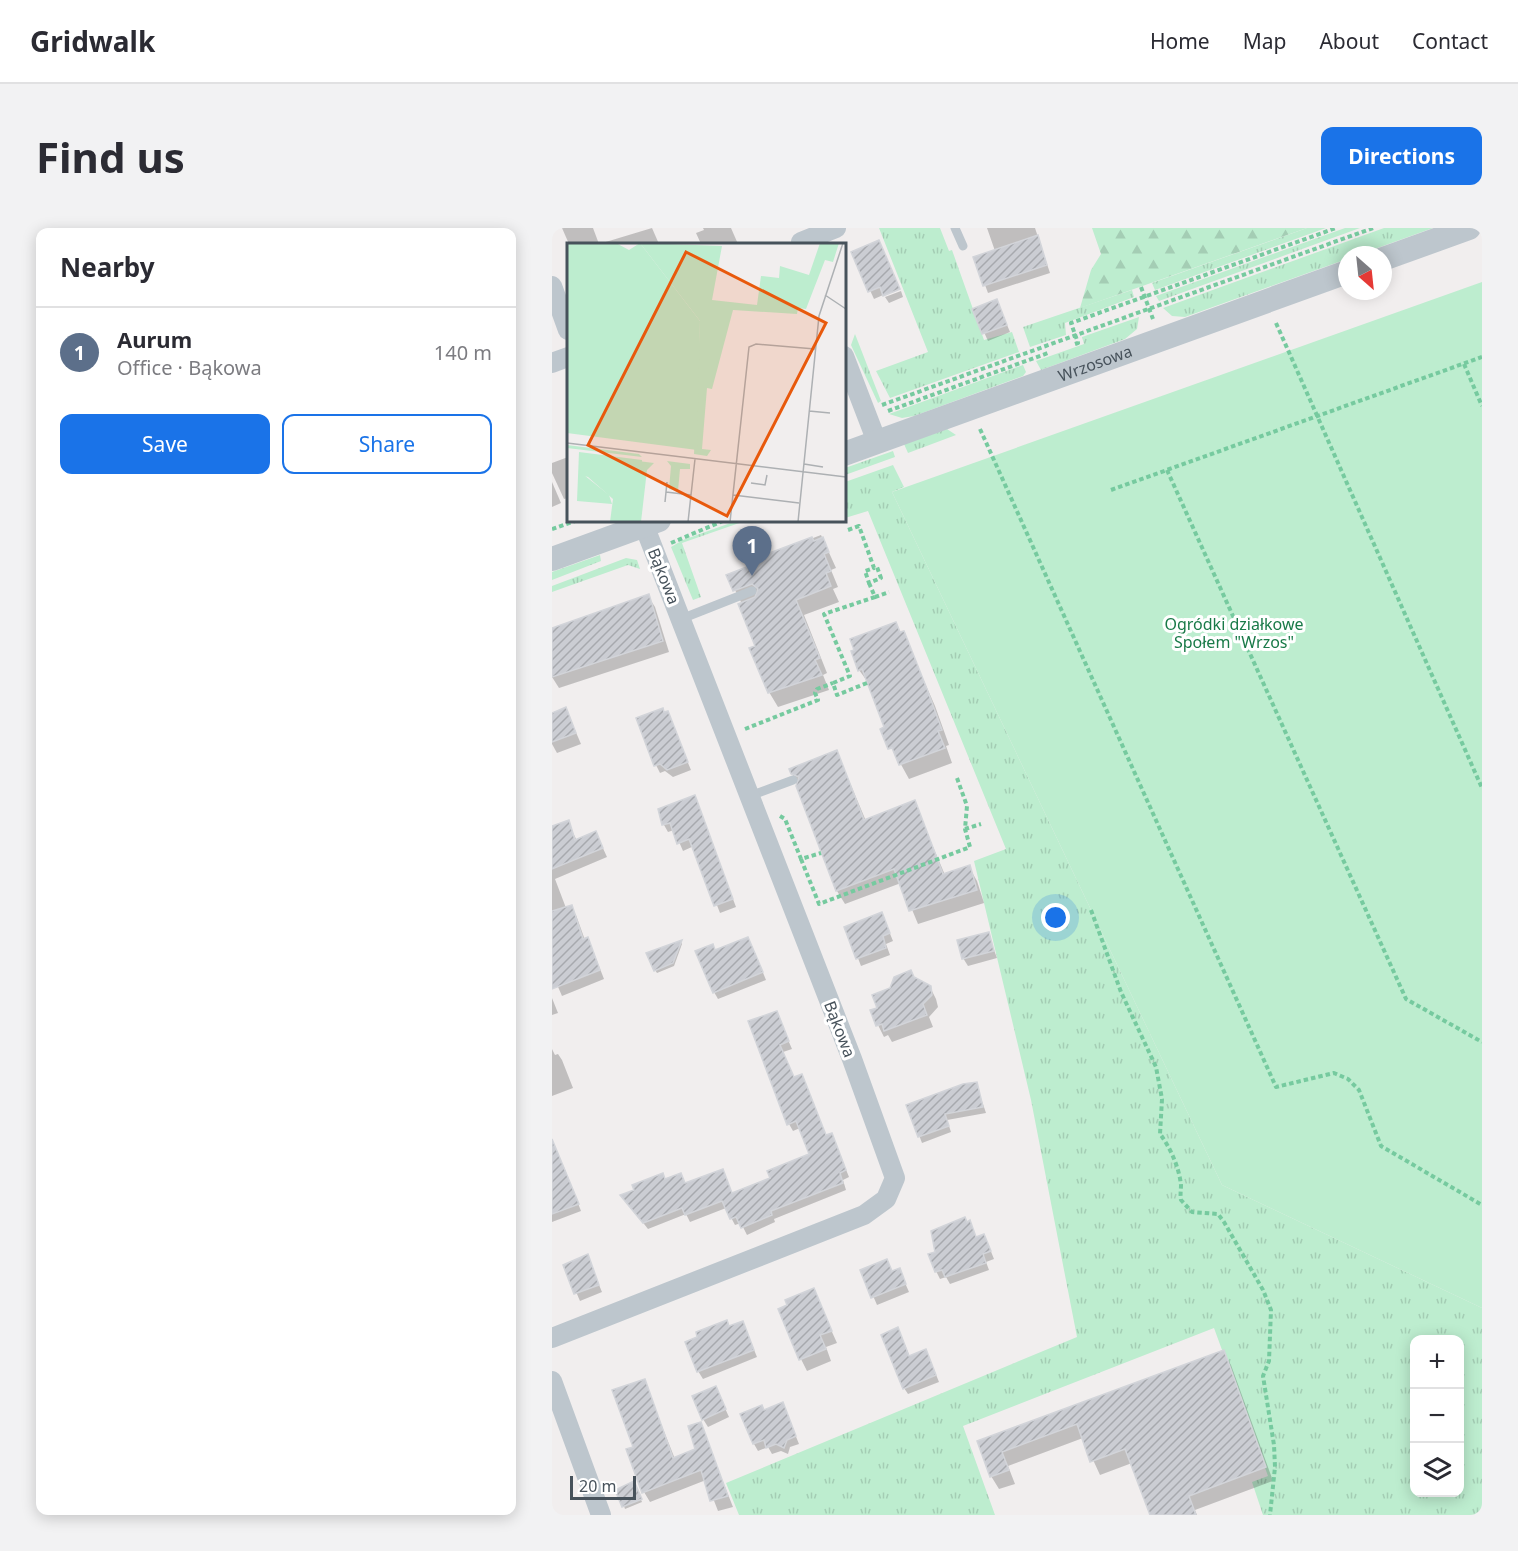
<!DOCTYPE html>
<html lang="en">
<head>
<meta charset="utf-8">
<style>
  body { margin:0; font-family:"Noto Sans",sans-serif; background:#f2f2f3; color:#2b2b33 }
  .controls { position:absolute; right:18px; bottom:18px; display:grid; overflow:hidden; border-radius:12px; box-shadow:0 3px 15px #0003 }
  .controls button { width:54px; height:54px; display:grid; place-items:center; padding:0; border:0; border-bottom:2px solid #e1e1e2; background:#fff; color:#2b2b33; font:30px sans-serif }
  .compass { position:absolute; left:786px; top:18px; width:54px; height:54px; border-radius:50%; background:#fff; box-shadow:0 3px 15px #0003; rotate:153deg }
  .scale { position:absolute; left:18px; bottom:15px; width:66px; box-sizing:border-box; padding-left:6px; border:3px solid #47525b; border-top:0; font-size:16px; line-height:21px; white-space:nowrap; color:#47525b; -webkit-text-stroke:4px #fff; paint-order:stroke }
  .you { position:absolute; left:504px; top:690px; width:21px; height:21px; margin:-15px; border:4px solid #fff; border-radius:50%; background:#1a73e8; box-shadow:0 0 0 9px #1a73e833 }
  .badge { display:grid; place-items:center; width:39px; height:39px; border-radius:50%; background:#1a73e8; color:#fff; font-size:20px; font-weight:700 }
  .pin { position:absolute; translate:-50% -50px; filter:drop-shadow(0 2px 3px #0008) }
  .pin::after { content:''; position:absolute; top:32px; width:21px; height:18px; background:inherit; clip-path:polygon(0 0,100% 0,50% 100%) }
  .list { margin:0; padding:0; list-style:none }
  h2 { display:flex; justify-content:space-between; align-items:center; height:78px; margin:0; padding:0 24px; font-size:26px }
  h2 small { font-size:20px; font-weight:400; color:#7c7c81 }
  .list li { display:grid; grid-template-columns:39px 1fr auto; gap:18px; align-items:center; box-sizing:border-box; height:90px; padding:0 24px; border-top:2px solid #e1e1e2 }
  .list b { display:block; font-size:22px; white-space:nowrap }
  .list p { margin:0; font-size:20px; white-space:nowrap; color:#7c7c81 }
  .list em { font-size:20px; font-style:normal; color:#7c7c81 }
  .actions { display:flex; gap:12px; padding:18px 24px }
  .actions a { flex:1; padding:14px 0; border:2px solid #1a73e8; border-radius:12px; text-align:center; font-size:21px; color:#1a73e8 }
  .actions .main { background:#1a73e8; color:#fff }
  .icon { flex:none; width:33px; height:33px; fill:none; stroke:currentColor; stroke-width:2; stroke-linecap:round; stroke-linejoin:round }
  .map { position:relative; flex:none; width:930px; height:1287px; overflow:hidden; border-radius:12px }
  header { display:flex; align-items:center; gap:36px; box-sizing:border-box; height:84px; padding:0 30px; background:#fff; border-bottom:2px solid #e1e1e2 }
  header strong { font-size:28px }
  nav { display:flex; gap:33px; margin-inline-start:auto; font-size:21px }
  .intro { display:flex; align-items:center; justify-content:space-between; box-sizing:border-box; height:144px; padding:0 36px }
  h1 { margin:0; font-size:42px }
  .button { padding:15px 27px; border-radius:12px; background:#1a73e8; color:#fff; font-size:21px; font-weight:700 }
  main { display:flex; gap:36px; padding:0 36px }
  aside { flex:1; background:#fff; border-radius:12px; box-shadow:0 3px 15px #0003 }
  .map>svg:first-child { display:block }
  .grass { fill:url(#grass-tufts); fill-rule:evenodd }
  .forest { fill:url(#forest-firs) }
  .garden { fill:#bdedcf }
  .shadow { fill:#0003 }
  .building { fill:url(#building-hatch); stroke:#d2d4d9; stroke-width:1.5 }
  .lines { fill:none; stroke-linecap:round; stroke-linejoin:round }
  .path { stroke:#76ca9f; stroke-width:4; stroke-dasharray:4.5 3; stroke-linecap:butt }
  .service { stroke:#bdc6cd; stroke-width:9 }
  .minor { stroke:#bdc6cd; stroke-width:20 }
  .tertiary { stroke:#bdc6cd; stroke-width:24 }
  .labels { text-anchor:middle; stroke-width:6; stroke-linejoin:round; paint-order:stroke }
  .street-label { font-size:16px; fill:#47525b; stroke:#fff }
  .park-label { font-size:16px; fill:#197a48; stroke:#fff }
  .inset-road { fill:none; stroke:#adb0b3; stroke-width:1.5 }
  .view { fill:#e8590c; fill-opacity:0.15; stroke:#e8590c; stroke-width:3 }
  .inset-edge { fill:none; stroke:#47525b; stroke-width:3 }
</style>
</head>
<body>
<header>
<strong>Gridwalk</strong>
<nav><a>Home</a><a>Map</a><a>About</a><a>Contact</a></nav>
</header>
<div class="intro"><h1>Find us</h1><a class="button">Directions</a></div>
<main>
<aside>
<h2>Nearby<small></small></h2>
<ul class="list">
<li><span class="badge" style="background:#5c6f8a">1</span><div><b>Aurum</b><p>Office · Bąkowa</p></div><em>140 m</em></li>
</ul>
<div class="actions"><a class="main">Save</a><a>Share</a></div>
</aside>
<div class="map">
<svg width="930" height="1287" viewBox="0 0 930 1287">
  <defs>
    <pattern id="grass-tufts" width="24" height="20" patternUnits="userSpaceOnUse" patternTransform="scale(1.5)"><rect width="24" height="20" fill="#bdedcf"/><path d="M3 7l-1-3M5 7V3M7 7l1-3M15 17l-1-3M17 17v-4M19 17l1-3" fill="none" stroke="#a4cdb4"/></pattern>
    <pattern id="forest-firs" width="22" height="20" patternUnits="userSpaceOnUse" patternTransform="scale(1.5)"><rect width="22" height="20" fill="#bdedcf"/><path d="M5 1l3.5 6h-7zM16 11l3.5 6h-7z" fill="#a4cdb4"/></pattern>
    <pattern id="building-hatch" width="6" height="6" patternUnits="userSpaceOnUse" patternTransform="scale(1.5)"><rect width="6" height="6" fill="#cbcdd3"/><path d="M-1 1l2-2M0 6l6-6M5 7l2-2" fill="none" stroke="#a7a9ae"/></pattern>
  </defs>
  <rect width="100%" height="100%" fill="#f1eeee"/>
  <g class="grass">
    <path d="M327,0H388L397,23L400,22L432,112L460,104L467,124L338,170L324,143L376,124Z"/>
    <path d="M755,0H774L603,62L600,55Z"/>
    <path d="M793,0H808L607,73L604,68Z"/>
    <path d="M832,0H881L806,27H795V31L633,89L620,88L611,80Z"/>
    <path d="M580,62L582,69L513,95L514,107L478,119L471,99Z"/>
    <path d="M587,89L585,101L573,111L489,142L484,133L532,116L530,109Z"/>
    <path d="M303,106L329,173L326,175L299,117Z"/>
    <path d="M471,137L474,144L471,148L362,188L350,190L337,186Z"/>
    <path d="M395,201L404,207L356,225L352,216Z"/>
    <path d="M341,223L343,229L293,247V240Z"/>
    <path d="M341,237L352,259L340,264L670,957L930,1080V1287H711L700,1254L716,1248L662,1100L411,1198L443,1287H187L174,1255L525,1109L479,872L422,633L454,621L316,283L293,290V254ZM862,1112H908V1264H862Z"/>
    <path d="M184,293H193L130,315L149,369L141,372L119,319L131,312Z"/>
    <path d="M48,327L49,333L0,352V344Z"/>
    <path d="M74,330L85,332L88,341L76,337L0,364V358Z"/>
  </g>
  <path class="forest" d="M540,0H755L528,80L539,42L549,26Z"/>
  <path class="garden" d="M930,54V1080L670,957L340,264Z"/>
  <g class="shadow">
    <path d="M10,0H41L47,16L100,0L107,16H17Z"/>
    <path d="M151,0H179L186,16H149L144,5L152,2Z"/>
    <path d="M435,0H483L498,45L436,65L423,30L443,23Z"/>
    <path d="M327,14L347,60L322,71L301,25Z"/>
    <path d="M349,63L351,69L337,75L333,69Z"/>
    <path d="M448,80L458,104L436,113L422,82Z"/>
    <path d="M16,229V270L12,271L0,245V235Z"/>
    <path d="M0,254L9,275L0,279Z"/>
    <path d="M269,307L284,340L279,342L286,359L281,361L287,374L252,387L275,445L271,447L277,462L226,479L217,464L190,376L176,348L202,338L201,333Z"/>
    <path d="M96,368L103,379L117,424L7,460L0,449V403Z"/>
    <path d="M351,405L383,478L397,517L394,518L400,535L357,551L330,502L334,500L318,457L307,442Z"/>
    <path d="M14,481L29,516L5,525L0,516V486Z"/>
    <path d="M115,485L139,542L121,549L113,543L108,545L104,537L112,486Z"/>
    <path d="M285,524L314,593L362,574L393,647L417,639L425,653L432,675L366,696L349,655L293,676L285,663L240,545Z"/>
    <path d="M142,569L184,679L168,685L142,618L131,623L122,602L116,604L112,597L108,582Z"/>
    <path d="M16,594L25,613L44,605L55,629L3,651L14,680L19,679L24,687L33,712L35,711L40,720L52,751L10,768L0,745V600Z"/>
    <path d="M330,686L341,713L334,716L338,727L309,738L294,699Z"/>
    <path d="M436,706L445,730L416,738L411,730Z"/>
    <path d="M129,714L130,716L122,738L105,745L103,742Z"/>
    <path d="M200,718L214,752L166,771L162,764L163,724Z"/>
    <path d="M362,750L378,759L384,771L386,779L377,789L381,799L340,814L336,807L332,809L326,797L327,781L340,762Z"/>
    <path d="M0,770L6,785L0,787Z"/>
    <path d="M224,784L240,821L231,824L242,851L274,909L279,907L283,914L297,949L291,952L294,962L222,991L223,994L195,1007L189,995L183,997L174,980L138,994L134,986L96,1001L70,968L113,953L181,967L220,951L259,927L248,900L241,903L237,896L198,794Z"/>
    <path d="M0,821L3,827L6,826L10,832L21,860L0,868Z"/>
    <path d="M424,855L434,885L395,892L399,904L370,915L356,878Z"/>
    <path d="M0,920L12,939L29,983L0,994Z"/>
    <path d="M415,996L425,1010L436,1016L442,1031L434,1034L437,1042L398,1056L394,1049L388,1051L384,1043V1024Z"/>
    <path d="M35,1028L50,1064L28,1073L13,1038Z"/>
    <path d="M347,1041L357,1064L325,1077L310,1042L340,1044Z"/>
    <path d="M261,1062L285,1115L274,1119L279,1133L255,1143L249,1131Z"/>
    <path d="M177,1099L194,1102L205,1129L151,1151L146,1143Z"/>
    <path d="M349,1107L358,1129H377L387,1154L356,1166L352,1160Z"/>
    <path d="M671,1124L679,1137L721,1253L643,1282L645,1287H599L580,1235L548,1247L531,1210L456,1238L463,1256L447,1261L439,1248L427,1214Z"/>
    <path d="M92,1153L123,1231L145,1222L148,1196L181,1279L166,1283L154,1252L98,1274L92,1264L83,1220Z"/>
    <path d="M167,1167L177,1189L156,1199L151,1191Z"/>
    <path d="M212,1183L234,1184L247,1216L238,1219L236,1226L229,1223L220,1226L216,1219L206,1223L202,1216Z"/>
    <path d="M83,1258L90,1274L73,1281L72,1278Z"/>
  </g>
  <g class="building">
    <path d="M486,7L495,37L431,58L421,29Z"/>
    <path d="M327,12L348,61L331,68L328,59L316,64L299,24Z"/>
    <path d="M445,71L455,97L430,106L420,81Z"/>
    <path d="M260,309L262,313L271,309L277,324L272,326L279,343L274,345L279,358L244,372L268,430L263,432L270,447L216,465L197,420L203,418L186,376L203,369L206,361L200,356L181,363L174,347L200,337L199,332Z"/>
    <path d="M97,366L111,413L0,449V400Z"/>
    <path d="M344,394L348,404L352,403L375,461L390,502L386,503L393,520L347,537L340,520L336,521L328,501L332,499L310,441L306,443L299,423L302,422L298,411Z"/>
    <path d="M14,479L24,505L0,514V485Z"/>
    <path d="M111,480L112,484L116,483L136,534L115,542L108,536L102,538L84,490Z"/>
    <path d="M285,522L312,592L363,572L391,646L418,637L425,662L357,683L342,641L284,663L244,558L247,549L239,546L237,541Z"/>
    <path d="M143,567L181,671L162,678L137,611L125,616L118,595L110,597L106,581Z"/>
    <path d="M17,592L23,612L44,603L51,620L0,641V598Z"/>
    <path d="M20,677L31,711L36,709L48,742L0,761V683Z"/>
    <path d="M330,684L338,705L331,708L334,720L304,731L292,699Z"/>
    <path d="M437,704L442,723L410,731L405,712Z"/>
    <path d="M196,709L211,744L161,765L143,723L161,716L163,722Z"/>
    <path d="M130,712L121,735L102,743L94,725Z"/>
    <path d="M359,742L362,749L379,758L380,767L371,776L375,787L332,803L330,796L324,798L318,782L325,780L320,767L338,760L342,749Z"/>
    <path d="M225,783L237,813L228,817L242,849L250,846L274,907L280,905L294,942L288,945L291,955L219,983L220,987L189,1000L184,989L178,991L170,973L133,987L130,980L91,995L68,967L82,962L80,957L111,945L113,951L129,945L133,955L171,941L180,965L218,950L215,943L257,926L244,893L235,897L196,793Z"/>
    <path d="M425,854L431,879L393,886L397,898L366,909L354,877L411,856Z"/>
    <path d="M0,911L27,976L0,986Z"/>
    <path d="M413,989L415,994L418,992L424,1009L432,1006L439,1023L431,1026L434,1035L393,1049L390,1042L383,1044L376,1026L383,1024L379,1003Z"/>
    <path d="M36,1026L47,1057L22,1066L11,1037Z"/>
    <path d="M335,1031L340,1043L348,1040L354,1056L319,1070L308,1042Z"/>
    <path d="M262,1060L280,1103L268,1107L274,1121L247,1132L226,1081L235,1077L233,1072Z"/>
    <path d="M175,1092L177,1098L191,1093L202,1122L145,1144L133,1114L145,1109L144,1104Z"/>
    <path d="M346,1099L357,1128L374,1121L384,1147L351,1161L329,1107Z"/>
    <path d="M672,1122L714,1239L637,1268L644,1287H598L573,1221L538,1234L525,1196L450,1224L457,1242L438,1249L425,1213Z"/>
    <path d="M93,1151L121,1230L143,1221L136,1198L149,1194L176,1268L158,1273L149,1242L90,1265L74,1221L81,1219L60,1162Z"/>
    <path d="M164,1158L174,1181L150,1192L140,1168Z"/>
    <path d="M231,1174L244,1208L235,1212L232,1220L224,1216L214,1220L212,1212L201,1216L188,1186L210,1177L212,1182Z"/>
    <path d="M82,1253L90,1271L70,1279L63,1262Z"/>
  </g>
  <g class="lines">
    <g class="path">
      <path d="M589,59L601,91"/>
      <path d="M724,95L930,560"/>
      <path d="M523,116L526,115L519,95L784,0"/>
      <path d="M912,136L930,178"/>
      <path d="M330,177L821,0"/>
      <path d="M336,183L496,125"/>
      <path d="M428,201L724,859L782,845L796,851L807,862L829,918L930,977"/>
      <path d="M615,242L854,771L930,814"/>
      <path d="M559,262L930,129"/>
      <path d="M0,301L26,292"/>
      <path d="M296,302L307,298L322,340L325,339L329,350L317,355L313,343L322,340"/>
      <path d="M119,315L173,292"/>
      <path d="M317,355L323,369L337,364"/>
      <path d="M315,455L285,467L281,455L298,448L272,386L323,369"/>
      <path d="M193,501L266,472L263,465L265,461L281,455"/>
      <path d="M405,550L415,578L413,601L429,596"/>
      <path d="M228,588L233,591L249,631L269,625"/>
      <path d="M249,631L267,676L418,619L413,601"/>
      <path d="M539,682L569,764L604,839L610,871L608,906C618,919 627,939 629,957C629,962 628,966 629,972L640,984L666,986L672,994L711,1062L719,1082L717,1133L711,1148L722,1217L723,1239L718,1287"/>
    </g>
    <g class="service">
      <path d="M403,0L411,18"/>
      <path d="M129,391L200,363"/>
      <path d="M198,568L241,552"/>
    </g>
    <g class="minor">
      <path d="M249,14L284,0"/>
      <path d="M0,58L16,102"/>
      <path d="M292,128L325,214"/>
      <path d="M0,135L16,129"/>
      <path d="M0,1110L312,987L334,971L343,950L300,831L90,292"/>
      <path d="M0,1153L49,1287"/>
    </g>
    <g class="tertiary">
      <path d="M831,31L917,0"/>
      <path id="s1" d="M292,226L795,44"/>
      <path d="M0,331L107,292"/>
    </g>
  </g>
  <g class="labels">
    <g class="street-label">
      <text dy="6" stroke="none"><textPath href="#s1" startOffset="267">Wrzosowa</textPath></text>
      <text transform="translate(112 348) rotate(68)" y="6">Bąkowa</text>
      <text transform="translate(288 801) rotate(69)" y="6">Bąkowa</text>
    </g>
    <g class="park-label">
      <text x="682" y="402">Ogródki działkowe<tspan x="682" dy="18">Społem "Wrzos"</tspan></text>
    </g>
  </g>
  <g transform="translate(15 15)">
    <rect width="279" height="279" fill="#f1eeee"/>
    <path d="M73,0L155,3L145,57L190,62L194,33L212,35L213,23L242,32L253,0H272L266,19L258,17L239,66L231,65L230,71L166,67L145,146L140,145L135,206L144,207L140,213L127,211L133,78ZM0,202L72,211L75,214L0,205ZM12,209L75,217V219L17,232L42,252L45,261L10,258ZM100,218L123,221V226H113L111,248L102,246L104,223Z" fill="#bdedcf"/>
    <path d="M15,211L87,220L80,227L74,279H43L46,256L21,234L13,232Z" fill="#bdedcf"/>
    <path d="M0,0H49L62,7L73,0L133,78L130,207L0,190Z" fill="#bdedcf"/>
    <path class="inset-road" d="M258,52L279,66M242,168L263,170M0,200L279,234M237,221L256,224M184,240L198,242L200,232M99,249L124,252M166,252L232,260M98,259L100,239M121,279L128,216M163,279L182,104L189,101L248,106M231,279L252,73L276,0"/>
    <path class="view" d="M119,9L259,80L160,273L21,202Z"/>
    <rect width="279" height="279" class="inset-edge"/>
  </g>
</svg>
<div class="controls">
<button>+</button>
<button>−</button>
<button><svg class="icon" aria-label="layers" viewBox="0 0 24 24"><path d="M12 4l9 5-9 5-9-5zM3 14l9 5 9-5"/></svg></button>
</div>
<svg class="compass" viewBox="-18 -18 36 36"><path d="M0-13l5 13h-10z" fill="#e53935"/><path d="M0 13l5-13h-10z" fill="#7c7c81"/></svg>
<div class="scale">20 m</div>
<div class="you"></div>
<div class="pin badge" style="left:200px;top:348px;background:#5c6f8a">1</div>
</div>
</main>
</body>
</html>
